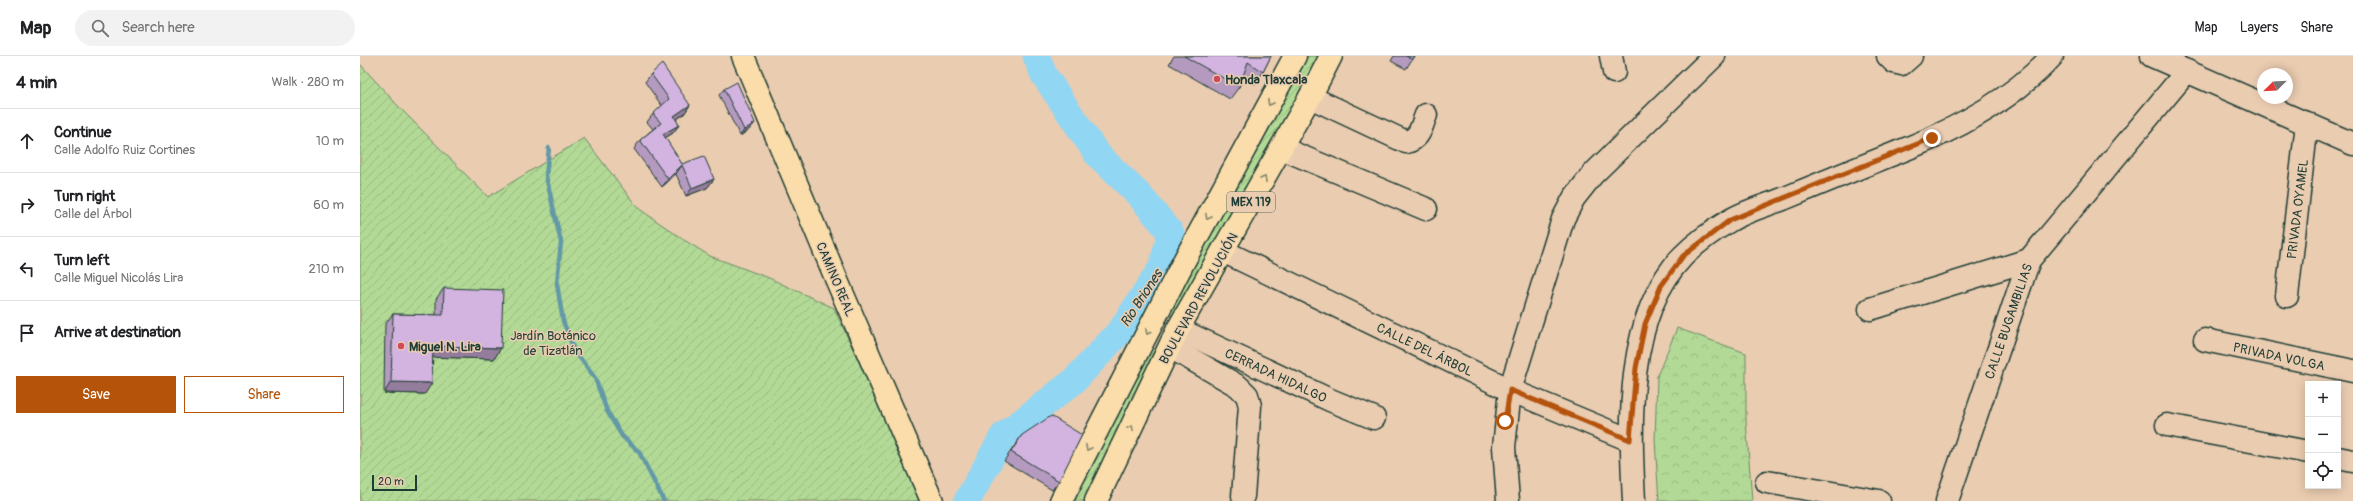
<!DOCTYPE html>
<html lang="en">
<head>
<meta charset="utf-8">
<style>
  body { margin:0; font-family:Pangolin,sans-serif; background:#f2f2f2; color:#202124 }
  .controls { position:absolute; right:12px; bottom:12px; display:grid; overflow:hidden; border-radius:0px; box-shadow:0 2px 10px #0003 }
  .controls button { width:36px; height:36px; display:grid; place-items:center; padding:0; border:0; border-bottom:1px solid #e0e0e0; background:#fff; color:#202124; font:20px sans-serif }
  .compass { position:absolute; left:1897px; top:12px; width:36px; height:36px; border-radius:50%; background:#fff; box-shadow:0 2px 10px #0003; rotate:246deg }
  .scale { position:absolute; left:12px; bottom:10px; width:45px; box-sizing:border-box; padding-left:4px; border:2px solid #1f3d34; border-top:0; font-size:11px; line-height:14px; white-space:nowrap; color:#1f3d34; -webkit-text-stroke:3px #eaccb1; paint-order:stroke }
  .stop { position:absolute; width:12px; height:12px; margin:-9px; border:3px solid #b45309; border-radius:50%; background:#fff }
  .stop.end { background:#b45309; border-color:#fff; box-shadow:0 1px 4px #0008 }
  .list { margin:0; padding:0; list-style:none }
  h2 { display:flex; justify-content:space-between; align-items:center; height:52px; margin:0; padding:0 16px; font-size:17px }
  h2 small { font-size:13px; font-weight:400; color:#757577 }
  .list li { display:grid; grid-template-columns:26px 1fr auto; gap:12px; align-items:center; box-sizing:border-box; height:64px; padding:0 16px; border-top:1px solid #e0e0e0 }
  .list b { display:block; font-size:15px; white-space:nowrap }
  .list p { margin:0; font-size:13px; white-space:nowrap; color:#757577 }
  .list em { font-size:13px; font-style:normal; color:#757577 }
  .actions { display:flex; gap:8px; padding:12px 16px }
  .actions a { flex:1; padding:9px 0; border:1px solid #b45309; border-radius:0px; text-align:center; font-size:14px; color:#b45309 }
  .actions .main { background:#b45309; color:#fff }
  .icon { flex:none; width:22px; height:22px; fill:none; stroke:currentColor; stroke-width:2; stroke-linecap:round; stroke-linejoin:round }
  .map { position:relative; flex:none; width:1993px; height:445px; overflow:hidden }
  header { display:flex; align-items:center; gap:24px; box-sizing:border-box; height:56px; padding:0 20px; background:#fff; border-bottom:1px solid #e0e0e0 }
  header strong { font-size:19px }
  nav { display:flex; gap:22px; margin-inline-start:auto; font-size:14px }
  .search { width:280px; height:36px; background:#f2f2f2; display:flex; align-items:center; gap:10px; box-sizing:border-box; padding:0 14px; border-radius:22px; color:#757577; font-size:15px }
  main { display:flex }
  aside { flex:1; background:#fff }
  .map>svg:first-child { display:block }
  .forest { fill:url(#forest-crowns); stroke:#688b64 }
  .garden { fill:url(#garden-furrows); stroke:#688b64 }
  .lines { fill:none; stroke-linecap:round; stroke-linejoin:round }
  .stream { stroke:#6399a7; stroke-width:4.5 }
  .river { stroke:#91d6f3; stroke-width:27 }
  .minor-casing { stroke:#1f3d34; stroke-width:25 }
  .major-casing { stroke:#1f3d34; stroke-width:25 }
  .minor { stroke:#eaccb1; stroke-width:22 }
  .major { stroke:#faddab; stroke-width:22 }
  .wall { fill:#b59ac0; stroke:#1f3d34 }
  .shaded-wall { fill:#947d9c; stroke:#1f3d34 }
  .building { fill:#d3b3df; stroke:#1f3d34 }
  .oneway { stroke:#82856a }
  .route { stroke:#b45309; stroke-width:5 }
  .poi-dot { fill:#d1495b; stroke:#eaccb1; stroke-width:1.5 }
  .labels { text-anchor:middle; stroke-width:3; stroke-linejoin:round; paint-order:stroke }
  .shield { fill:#eaccb1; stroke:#5c685a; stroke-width:1 }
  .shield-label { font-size:12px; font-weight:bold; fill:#1f3d34 }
  .poi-label { font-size:13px; font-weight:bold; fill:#1f3d34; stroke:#eaccb1; text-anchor:start }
  .street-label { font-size:13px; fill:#1f3d34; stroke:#eaccb1 }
  .park-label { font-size:13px; fill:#264539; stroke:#eaccb1 }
  .water-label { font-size:14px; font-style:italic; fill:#25453e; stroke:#eaccb1 }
</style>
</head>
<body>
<header>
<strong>Map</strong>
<div class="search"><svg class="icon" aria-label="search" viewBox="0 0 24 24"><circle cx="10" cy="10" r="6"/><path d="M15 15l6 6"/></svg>Search here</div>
<nav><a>Map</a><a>Layers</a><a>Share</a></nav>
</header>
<main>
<aside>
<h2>4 min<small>Walk · 280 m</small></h2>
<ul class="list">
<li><svg class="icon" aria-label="ahead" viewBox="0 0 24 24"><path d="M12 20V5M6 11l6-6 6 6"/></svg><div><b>Continue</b><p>Calle Adolfo Ruiz Cortines</p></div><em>10 m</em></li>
<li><svg class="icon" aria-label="right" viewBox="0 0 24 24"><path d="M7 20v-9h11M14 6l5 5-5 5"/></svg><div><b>Turn right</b><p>Calle del Árbol</p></div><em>60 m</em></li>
<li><svg class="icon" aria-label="left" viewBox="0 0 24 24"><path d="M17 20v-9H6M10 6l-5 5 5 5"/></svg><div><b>Turn left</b><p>Calle Miguel Nicolás Lira</p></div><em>210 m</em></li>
<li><svg class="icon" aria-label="arrive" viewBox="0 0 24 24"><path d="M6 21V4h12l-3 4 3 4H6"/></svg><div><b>Arrive at destination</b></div></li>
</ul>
<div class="actions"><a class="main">Save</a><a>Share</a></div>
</aside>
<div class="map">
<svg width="1993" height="445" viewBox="0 0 1993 445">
  <defs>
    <pattern id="forest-crowns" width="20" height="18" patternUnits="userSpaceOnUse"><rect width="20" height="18" fill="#b2d995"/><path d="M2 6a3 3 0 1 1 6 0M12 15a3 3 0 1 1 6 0" fill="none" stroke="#99bb81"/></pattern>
    <pattern id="garden-furrows" width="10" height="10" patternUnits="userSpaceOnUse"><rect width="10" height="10" fill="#b2d995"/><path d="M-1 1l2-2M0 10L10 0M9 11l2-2" fill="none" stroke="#99bb81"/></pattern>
  </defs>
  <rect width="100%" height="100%" fill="#eaccb1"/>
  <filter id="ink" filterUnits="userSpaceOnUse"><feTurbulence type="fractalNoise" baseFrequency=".025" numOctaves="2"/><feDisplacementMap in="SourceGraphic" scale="8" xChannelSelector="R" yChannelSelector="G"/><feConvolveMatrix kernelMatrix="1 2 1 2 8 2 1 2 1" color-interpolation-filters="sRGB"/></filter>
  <g filter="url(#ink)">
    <path class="forest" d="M1317,272L1386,297V364L1392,445H1299L1295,385L1297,320Z"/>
    <g class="garden">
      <path d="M942,0H963L818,264L804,256Z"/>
      <path d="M0,8L39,51L128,141L224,82L278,152L324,184L350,200L409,222L474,252L563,445H0Z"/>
      <path d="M788,290L803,296L731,445H714Z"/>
    </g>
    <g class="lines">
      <path class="stream" d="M189,92L186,120L201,186L197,228L203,265L214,294L235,322L247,355L262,380L279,396L304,445"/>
      <path class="river" d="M607,445L643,380L714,325L761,274L802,211L811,177L780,140L737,98L684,19L676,0"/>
      <g class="minor-casing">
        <g id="minor">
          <path d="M1251,0L1254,16"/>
          <path d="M1528,0L1534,6L1542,8L1551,0"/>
          <path d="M1792,0L1993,88"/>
          <path d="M950,41L1046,86C1060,83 1061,71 1066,59"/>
          <path d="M921,92L1066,153"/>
          <path d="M863,195L1150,334L1270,384"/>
          <path d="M1927,240L1947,67"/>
          <path d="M1510,253L1669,204"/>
          <path d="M818,273L970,344L1014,362"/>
          <path d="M1845,284L1993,315"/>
          <path d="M810,291L878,330L887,339L890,350L883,440"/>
          <path d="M1807,369L1948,396"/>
          <path d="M1978,402L1993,405"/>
          <path d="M1407,426L1519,445"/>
          <path d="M1148,445L1144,391L1150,334L1203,163L1214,142L1233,118L1354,0"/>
          <path d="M1274,445C1270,368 1265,260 1323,200C1335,188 1354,174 1369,165C1385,155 1405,150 1423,143C1464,126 1505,109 1546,93C1599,72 1654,42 1692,0"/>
          <path d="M1587,445L1669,204L1827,15"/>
        </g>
      </g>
      <g class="major-casing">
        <g id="major">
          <path d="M383,0L478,227L572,445"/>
          <path d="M701,445L824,205L935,0"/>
          <path d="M736,445L818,273L950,41L971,0"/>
        </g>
      </g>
      <use href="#minor" class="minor"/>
      <use href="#major" class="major"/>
    </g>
    <g class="wall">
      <path d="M814,0H911L903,16L895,28L883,20L879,31L870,43L809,8Z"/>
      <path d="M1034,0H1054L1046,13L1031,5Z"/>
      <path d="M291,18L330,49L324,58L316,64L319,69L313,77L305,82L322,108L354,123L347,132L326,140L316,118L302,131L274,93L280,84L293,73L287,66L293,58L302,50L285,26Z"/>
      <path d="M364,33L390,73L380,80L359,39Z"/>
      <path d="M84,232L141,292L134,303L73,301L65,338L24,337L25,268L33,258L76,259V243Z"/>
      <path d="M662,379L699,425L692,434L644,405Z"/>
    </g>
    <g class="shaded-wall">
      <path d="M330,49L324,58L308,69L314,60Z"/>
      <path d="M395,67L390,73L380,80L384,74Z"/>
      <path d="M319,69L313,77L297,87L303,78Z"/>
      <path d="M322,109L316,118L302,131L308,123Z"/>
      <path d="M354,123L347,132L326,140L332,132Z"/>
      <path d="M73,290L141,292L134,303L66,301Z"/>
      <path d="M31,326L72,327L65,338L24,337Z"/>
    </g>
    <g class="building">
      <path d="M824,0H911L903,16L888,6L879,31Z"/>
      <path d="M1046,0H1054L1052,3Z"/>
      <path d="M302,8L330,49L314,60L319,69L303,78L322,108L344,100L354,123L332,132L322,109L308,123L280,84L301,67L293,58L309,43L291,18Z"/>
      <path d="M377,26L395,67L384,74L364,33Z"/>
      <path d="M84,232L143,234L141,292L73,290L72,327L31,326L33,258L83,259Z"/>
      <path d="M691,360L722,379L699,425L651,396L662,379Z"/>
    </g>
    <defs><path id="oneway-chevron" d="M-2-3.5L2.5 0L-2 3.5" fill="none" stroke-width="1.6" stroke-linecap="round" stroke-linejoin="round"/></defs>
    <g class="oneway">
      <use href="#oneway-chevron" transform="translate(910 47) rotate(119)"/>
      <use href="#oneway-chevron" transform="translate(904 123) rotate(-61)"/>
      <use href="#oneway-chevron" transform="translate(848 161) rotate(119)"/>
      <use href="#oneway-chevron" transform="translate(788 276) rotate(116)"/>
      <use href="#oneway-chevron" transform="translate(771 372) rotate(-64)"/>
      <use href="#oneway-chevron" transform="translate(728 392) rotate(117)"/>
    </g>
  </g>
  <g class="lines" filter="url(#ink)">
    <path class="route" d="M1145,365L1150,334L1270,384L1276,312L1285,268L1301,230L1323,200L1370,164L1572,82"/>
  </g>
  <g class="poi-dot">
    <circle cx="857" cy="23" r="4"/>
    <circle cx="41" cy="290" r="4"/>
  </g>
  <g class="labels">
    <rect class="shield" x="867" y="136" width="48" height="20" rx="3"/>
    <g class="shield-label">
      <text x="891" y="150">MEX 119</text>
    </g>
    <g class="poi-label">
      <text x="865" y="28">Honda Tlaxcala</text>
      <text x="49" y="295">Miguel N. Lira</text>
    </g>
    <g class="street-label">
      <text transform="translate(1937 153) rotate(-83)" y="5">PRIVADA OYAMEL</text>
      <text transform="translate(476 223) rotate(67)" y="5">CAMINO REAL</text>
      <text transform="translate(838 242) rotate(-61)" y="5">BOULEVARD REVOLUCIÓN</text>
      <text transform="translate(1648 265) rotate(-71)" y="5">CALLE BUGAMBILIAS</text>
      <text transform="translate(1065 293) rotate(26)" y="5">CALLE DEL ÁRBOL</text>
      <text transform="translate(1919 300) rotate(12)" y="5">PRIVADA VOLGA</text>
      <text transform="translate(916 319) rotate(25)" y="5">CERRADA HIDALGO</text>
    </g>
    <g class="park-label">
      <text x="193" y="284">Jardín Botánico<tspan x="193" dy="15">de Tizatlán</tspan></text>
    </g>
    <g class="water-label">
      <text transform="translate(781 242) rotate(-57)" y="5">Rio Briones</text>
    </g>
  </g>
</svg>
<div class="controls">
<button>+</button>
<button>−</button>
<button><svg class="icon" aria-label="locate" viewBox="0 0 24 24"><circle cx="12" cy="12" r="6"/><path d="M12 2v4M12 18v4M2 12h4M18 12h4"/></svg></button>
</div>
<svg class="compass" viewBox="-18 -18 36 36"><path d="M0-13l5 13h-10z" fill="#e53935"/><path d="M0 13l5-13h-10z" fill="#757577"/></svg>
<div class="scale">20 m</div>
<div class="stop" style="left:1145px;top:365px"></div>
<div class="stop end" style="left:1572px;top:82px"></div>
</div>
</main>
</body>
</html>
